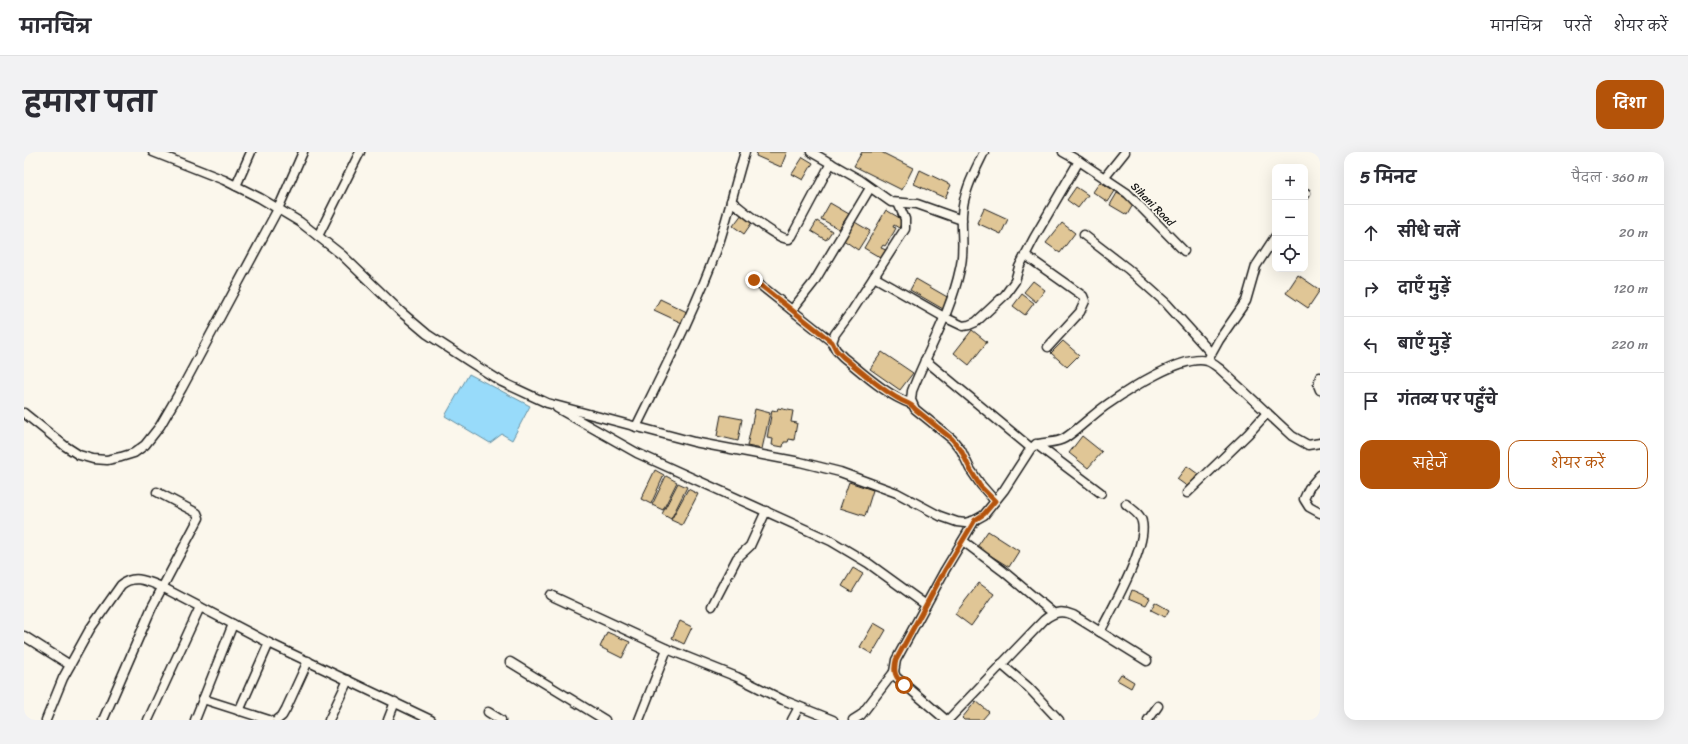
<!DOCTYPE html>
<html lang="hi">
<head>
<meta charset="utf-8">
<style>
  body { margin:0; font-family:Sriracha,"Playpen Sans Deva",sans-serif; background:#f2f2f3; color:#2b2b33 }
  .controls { position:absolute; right:12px; top:12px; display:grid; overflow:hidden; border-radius:8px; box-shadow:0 4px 16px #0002 }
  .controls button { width:36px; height:36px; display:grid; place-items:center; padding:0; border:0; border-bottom:1px solid #e1e1e2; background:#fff; color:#2b2b33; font:20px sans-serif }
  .stop { position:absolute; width:12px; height:12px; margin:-9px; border:3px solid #b45309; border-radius:50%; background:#fff }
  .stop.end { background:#b45309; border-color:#fff; box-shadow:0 1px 4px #0008 }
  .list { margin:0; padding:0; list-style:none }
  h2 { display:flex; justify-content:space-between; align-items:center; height:52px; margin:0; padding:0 16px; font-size:17px }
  h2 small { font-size:13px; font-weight:400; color:#7c7c81 }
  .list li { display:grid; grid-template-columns:26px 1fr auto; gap:12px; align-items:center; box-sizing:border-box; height:56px; padding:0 16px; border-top:1px solid #e1e1e2 }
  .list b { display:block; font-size:15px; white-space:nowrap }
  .list em { font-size:13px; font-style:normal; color:#7c7c81 }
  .actions { display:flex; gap:8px; padding:12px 16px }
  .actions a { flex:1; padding:9px 0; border:1px solid #b45309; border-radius:12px; text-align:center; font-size:14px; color:#b45309 }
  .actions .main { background:#b45309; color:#fff }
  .icon { flex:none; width:22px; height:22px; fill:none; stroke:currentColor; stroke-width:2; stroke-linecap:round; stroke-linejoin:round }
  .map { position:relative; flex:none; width:1296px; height:568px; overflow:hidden; border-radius:12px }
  header { display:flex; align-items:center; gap:24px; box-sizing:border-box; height:56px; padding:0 20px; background:#fff; border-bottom:1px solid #e1e1e2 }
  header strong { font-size:19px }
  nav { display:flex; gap:22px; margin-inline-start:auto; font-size:14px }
  .intro { display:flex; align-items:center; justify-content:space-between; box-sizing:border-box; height:96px; padding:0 24px }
  h1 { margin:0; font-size:28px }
  .button { padding:10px 18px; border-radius:12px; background:#b45309; color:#fff; font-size:14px; font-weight:700 }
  main { display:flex; gap:24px; padding:0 24px }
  aside { flex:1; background:#fff; border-radius:12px; box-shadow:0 4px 16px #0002 }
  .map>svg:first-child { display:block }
  .water { fill:#98dbfa; stroke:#668fa1 }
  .building { fill:#e0c696; stroke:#1c1c1c }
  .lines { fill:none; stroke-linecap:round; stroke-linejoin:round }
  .minor-casing { stroke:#1c1c1c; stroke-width:11 }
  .minor { stroke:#fbf7ec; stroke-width:8 }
  .route { stroke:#b45309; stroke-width:5 }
  .labels { text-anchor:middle; stroke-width:3.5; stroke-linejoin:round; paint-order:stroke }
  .street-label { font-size:11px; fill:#1c1c1c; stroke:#fbf7ec }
</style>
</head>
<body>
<header>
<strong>मानचित्र</strong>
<nav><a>मानचित्र</a><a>परतें</a><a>शेयर करें</a></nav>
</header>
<div class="intro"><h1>हमारा पता</h1><a class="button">दिशा</a></div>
<main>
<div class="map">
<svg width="1296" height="568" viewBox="0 0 1296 568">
  <rect width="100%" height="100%" fill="#fbf7ec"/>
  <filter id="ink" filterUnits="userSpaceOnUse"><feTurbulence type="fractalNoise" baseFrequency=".025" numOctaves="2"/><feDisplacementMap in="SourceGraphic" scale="8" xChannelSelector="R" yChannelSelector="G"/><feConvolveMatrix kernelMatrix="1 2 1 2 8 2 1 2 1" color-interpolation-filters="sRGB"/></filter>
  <g filter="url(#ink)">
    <path class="water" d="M445,222L506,254L488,288L478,282L466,291L421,264Z"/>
    <g class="building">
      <path d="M733,0H763L757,15L732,4Z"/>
      <path d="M838,0H857L889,16L878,38L830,14Z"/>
      <path d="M779,5L789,11L779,28L768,22Z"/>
      <path d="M896,18L927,33L921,46L890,32Z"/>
      <path d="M1076,30L1091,39L1084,50L1069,40Z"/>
      <path d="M1052,35L1064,43L1054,56L1043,48Z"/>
      <path d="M1093,41L1110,51L1103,63L1086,53Z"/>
      <path d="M806,51L825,62L815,77L797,67Z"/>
      <path d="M960,56L984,67L977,82L953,71Z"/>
      <path d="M862,58L879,68L875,76L870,73L869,75L872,76L870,80L861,94L859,93L857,96L862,98L857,106L840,96Z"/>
      <path d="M718,62L729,69L720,82L709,74Z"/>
      <path d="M793,69L808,79L802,88L787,79Z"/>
      <path d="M829,69L846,79L834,98L818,87Z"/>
      <path d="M1038,71L1051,81L1036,101L1022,91Z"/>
      <path d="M1274,123L1296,138L1284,156L1262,141Z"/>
      <path d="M892,127L925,146L919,157L886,138Z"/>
      <path d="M1009,129L1021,138L1012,150L1000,140Z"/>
      <path d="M998,142L1010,151L1001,163L989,154Z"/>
      <path d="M636,147L663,160L658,171L630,158Z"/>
      <path d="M948,178L963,190L945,213L930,201Z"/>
      <path d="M1039,189L1055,203L1043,215L1027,201Z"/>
      <path d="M858,200L889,221L876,238L846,217Z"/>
      <path d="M754,256L769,259L767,270L773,271L770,288L765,287L764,290H760L759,295L748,293L749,287L743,286L748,258L753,259Z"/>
      <path d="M731,257L746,261L738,297L723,294Z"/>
      <path d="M697,263L718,267L714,289L693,284Z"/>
      <path d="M1058,284L1078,300L1064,316L1045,301Z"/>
      <path d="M1163,314L1174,322L1164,335L1153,327Z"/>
      <path d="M631,318L640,323L627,352L617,347Z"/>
      <path d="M642,324L653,330L639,358L628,353Z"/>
      <path d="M825,330L849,338L841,364L816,356Z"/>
      <path d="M654,331L663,335L647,367L638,362Z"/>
      <path d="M664,337L674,342L658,373L647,368Z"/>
      <path d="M964,379L995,399L985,415L953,395Z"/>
      <path d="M829,416L839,422L828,440L818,434Z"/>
      <path d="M955,431L970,442L947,474L931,462Z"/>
      <path d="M1108,438L1126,446L1122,453L1105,446Z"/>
      <path d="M1131,450L1145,458L1141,465L1127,458Z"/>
      <path d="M656,469L668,475L660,492L648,486Z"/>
      <path d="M850,471L862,478L848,502L836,495Z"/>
      <path d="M583,480L606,490L598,506L576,495Z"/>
      <path d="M1097,522L1110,530L1107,536L1093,528Z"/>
      <path d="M952,549L965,560L958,568H940L938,566Z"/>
    </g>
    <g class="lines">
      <g class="minor-casing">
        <g id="minor">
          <path d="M129,0L200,28L236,46L276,70L318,103L377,160L403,182L446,210L478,230L523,251L670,290L776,310L816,320L873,341L916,364L933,370L941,371L951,368L960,363L980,338L1007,296C1016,288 1030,293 1041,286C1056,276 1069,262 1084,252C1104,238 1159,202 1183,209C1187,210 1192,214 1196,217L1268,284L1284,293L1296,291"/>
          <path d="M787,0L836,28L867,50L893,52L938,68"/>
          <path d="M960,0C951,19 939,40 938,63C937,81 941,99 936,117C927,160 904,198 888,239L887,248L891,257L928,287L937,298L946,317L957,333L971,349"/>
          <path d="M1039,0L1055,9L1103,41L1160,99"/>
          <path d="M1081,25L1101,0"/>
          <path d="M212,34L227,0"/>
          <path d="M1281,43L1282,41"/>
          <path d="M707,49C719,58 752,87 765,87L768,84L807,11"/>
          <path d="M874,51L881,67V77L828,159L811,182L808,190L812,198L819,205C840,222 862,243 888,252"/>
          <path d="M1060,83L1104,117L1142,151L1187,201"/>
          <path d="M294,84L336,0"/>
          <path d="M1001,103L1059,144L1061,149L1056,160L1024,195"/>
          <path d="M850,125L920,165L939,174L945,173L952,170L981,143L991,129L995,115L1010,86L1055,9"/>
          <path d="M730,128L808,190"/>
          <path d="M768,158L790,130L846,36"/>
          <path d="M1185,206L1195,188L1222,149L1232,114L1251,85"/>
          <path d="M901,208L1007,296"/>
          <path d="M1296,225L1294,233L1296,238"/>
          <path d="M533,256L613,301L807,389L844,411L902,453"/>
          <path d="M0,261L41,294L55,303L69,307L83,308L97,305L110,301L121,293L136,274L158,236L254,57L279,0"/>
          <path d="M612,275C641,216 671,158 693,97C704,65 711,32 721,0"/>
          <path d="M1012,292L1077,341"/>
          <path d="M1296,323L1285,336L1280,347L1285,355L1296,361"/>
          <path d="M1163,341L1224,282L1243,261"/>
          <path d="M939,389L979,419L1029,461"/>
          <path d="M526,443L643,497L713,525L759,548L809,568"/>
          <path d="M688,454L713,406L726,394L742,359"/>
          <path d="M1076,480C1088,457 1124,394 1118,370C1117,362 1107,357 1102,352"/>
          <path d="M0,484L46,513"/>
          <path d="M486,510L581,568"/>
          <path d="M977,512L1004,535L1035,568"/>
          <path d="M179,547L245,568"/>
          <path d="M215,559L245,491"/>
          <path d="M464,560L477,568"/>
          <path d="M22,568L39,526L66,477L97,433C110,422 123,429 138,435L245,491L407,568"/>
          <path d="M79,568L128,455L175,366L173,361L133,340"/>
          <path d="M124,568L176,455"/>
          <path d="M171,568L209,472"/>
          <path d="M253,568L258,564L262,557L284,509"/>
          <path d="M305,568L324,528"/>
          <path d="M364,568L371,550"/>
          <path d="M615,568L643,497"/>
          <path d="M768,568L775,555"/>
          <path d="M829,568L837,563L870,520"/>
          <path d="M922,568L872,525L870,520L872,508L921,418L951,368"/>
          <path d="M924,568L1020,468C1030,460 1037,458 1049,463L1123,509"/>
          <path d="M1124,568L1134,554"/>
        </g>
      </g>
      <use href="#minor" class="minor"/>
    </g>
  </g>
  <g class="lines" filter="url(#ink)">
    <path class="route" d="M730,128L808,190L812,198L819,205C837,219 855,236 875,247C881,251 887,251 891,257L928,287L937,298L946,317L956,334L971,349L960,362L951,368L921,418L872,508C869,520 871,525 880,533"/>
  </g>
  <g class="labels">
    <g class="street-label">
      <text transform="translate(1129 52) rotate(45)" y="4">Sihani Road</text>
    </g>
  </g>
</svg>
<div class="controls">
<button>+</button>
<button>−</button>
<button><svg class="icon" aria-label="locate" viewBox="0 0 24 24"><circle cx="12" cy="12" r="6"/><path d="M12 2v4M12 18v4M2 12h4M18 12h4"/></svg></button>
</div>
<div class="stop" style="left:880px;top:533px"></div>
<div class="stop end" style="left:730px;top:128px"></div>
</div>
<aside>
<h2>5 मिनट<small>पैदल · 360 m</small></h2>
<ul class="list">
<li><svg class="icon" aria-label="ahead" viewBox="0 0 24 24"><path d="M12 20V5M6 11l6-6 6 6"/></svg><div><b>सीधे चलें</b></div><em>20 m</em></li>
<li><svg class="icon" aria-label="right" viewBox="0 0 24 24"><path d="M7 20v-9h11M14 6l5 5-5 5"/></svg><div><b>दाएँ मुड़ें</b></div><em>120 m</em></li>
<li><svg class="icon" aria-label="left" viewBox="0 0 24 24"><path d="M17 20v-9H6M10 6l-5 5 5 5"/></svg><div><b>बाएँ मुड़ें</b></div><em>220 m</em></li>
<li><svg class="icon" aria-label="arrive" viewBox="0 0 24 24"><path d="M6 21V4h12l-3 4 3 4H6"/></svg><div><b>गंतव्य पर पहुँचे</b></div></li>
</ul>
<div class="actions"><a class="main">सहेजें</a><a>शेयर करें</a></div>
</aside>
</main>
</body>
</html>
